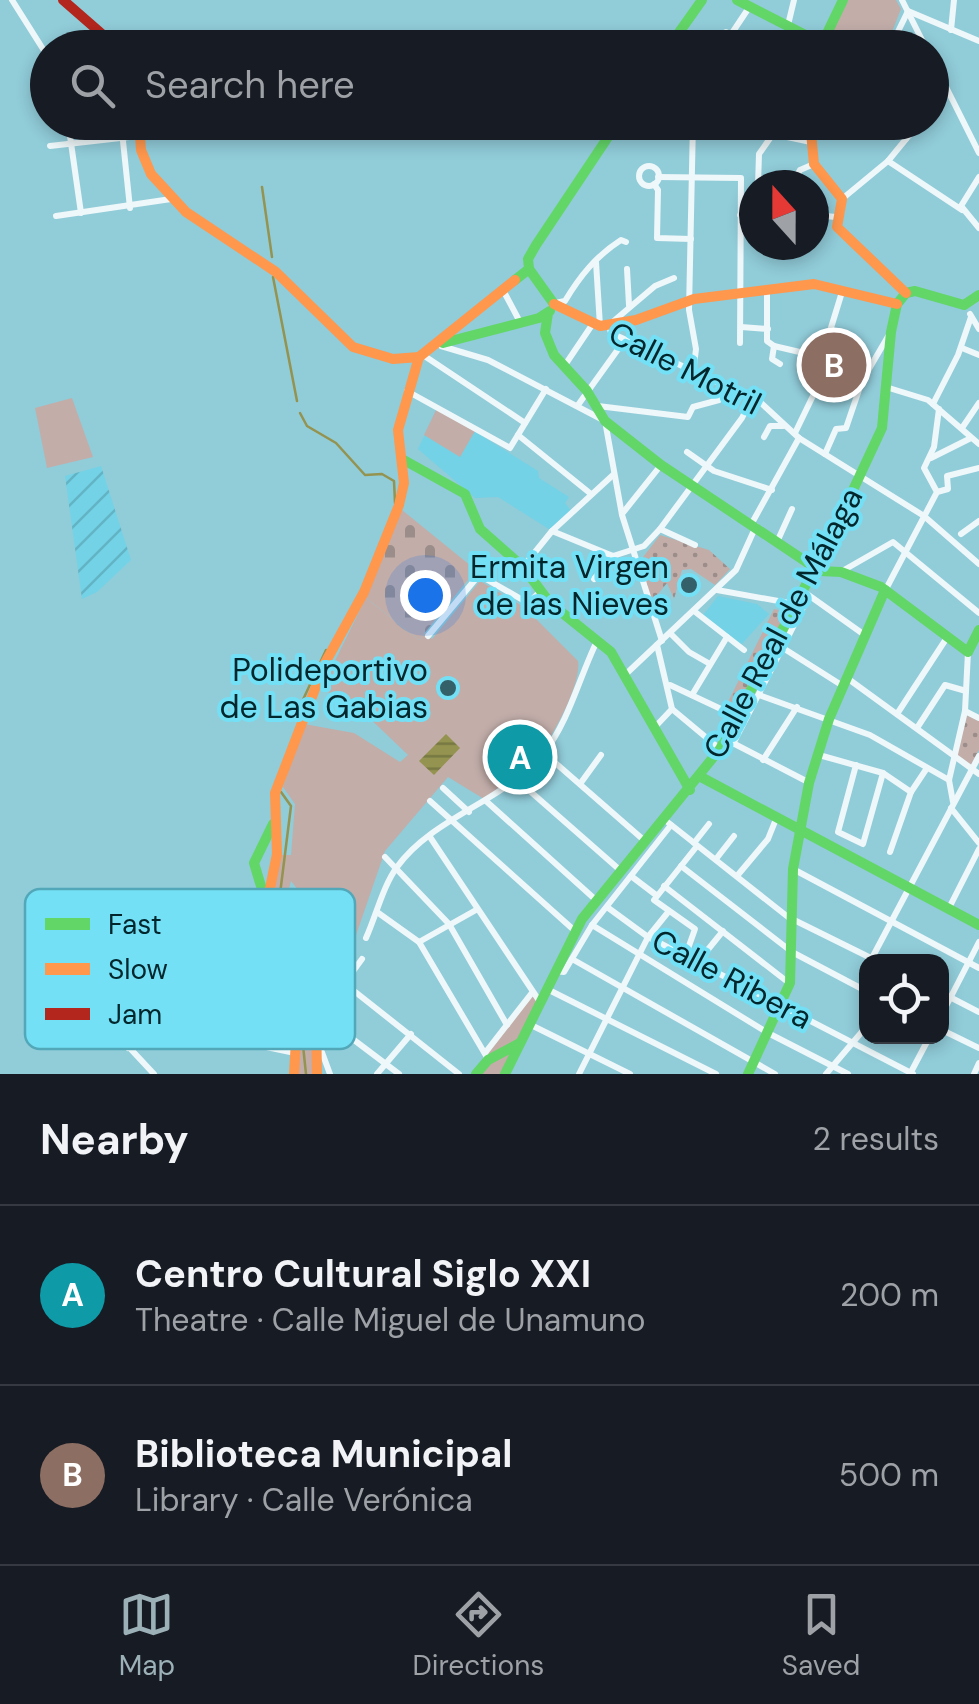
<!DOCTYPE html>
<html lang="en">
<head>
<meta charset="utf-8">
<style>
  body { margin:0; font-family:"DM Sans",sans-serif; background:#20242c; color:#f1f3f6 }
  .controls { position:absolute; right:30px; bottom:30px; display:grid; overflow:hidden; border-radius:20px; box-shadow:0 5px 15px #0003 }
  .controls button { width:90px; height:90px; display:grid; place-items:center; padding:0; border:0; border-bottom:2px solid #363941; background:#171b24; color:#f1f3f6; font:50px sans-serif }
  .compass { position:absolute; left:739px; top:170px; width:90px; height:90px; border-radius:50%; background:#171b24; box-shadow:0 5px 15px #0003; rotate:339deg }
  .you { position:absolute; left:425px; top:595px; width:35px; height:35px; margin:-25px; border:8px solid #fff; border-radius:50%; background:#1a73e8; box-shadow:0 0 0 15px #1a73e833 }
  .badge { display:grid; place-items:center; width:65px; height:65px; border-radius:50%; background:#9cb1b7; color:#fff; font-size:32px; font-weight:700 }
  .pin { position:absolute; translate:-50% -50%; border:5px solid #fff; box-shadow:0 2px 10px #0006 }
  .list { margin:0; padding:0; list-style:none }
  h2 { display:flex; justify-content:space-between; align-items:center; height:130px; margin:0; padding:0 40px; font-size:42px }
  h2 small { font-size:32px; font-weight:400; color:#9ea1a6 }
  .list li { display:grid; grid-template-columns:65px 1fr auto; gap:30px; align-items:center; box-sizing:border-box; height:180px; padding:0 40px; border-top:2px solid #363941 }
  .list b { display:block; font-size:38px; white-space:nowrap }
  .list p { margin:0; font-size:32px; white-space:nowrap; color:#9ea1a6 }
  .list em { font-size:32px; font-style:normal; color:#9ea1a6 }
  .icon { flex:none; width:55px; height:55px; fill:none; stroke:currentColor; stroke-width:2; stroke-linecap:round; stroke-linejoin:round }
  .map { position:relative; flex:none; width:979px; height:1074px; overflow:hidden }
  .search { position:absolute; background:#171b24; box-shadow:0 5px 15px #0003; left:30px; right:30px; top:30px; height:110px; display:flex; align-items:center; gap:25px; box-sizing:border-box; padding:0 35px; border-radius:55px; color:#9ea1a6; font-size:38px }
  .sheet { height:490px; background:#171b24 }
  nav { display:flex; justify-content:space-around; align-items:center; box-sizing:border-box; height:140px; border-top:2px solid #363941; background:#171b24; font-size:28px; color:#9ea1a6 }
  nav a { display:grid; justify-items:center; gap:5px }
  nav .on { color:#9cb1b7 }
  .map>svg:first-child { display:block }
  .built { fill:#73d2e5 }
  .industrial { fill:url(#industrial-furrows) }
  .green { fill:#c2ada9 }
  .cemetery { fill:url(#cemetery-stones) }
  .park { fill:url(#park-dots) }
  .water { fill:url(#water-rules) }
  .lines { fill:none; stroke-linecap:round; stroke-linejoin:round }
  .stream { stroke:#94934f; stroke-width:2.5 }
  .street { stroke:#eef7f9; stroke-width:6 }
  .fast { stroke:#63d668; stroke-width:10 }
  .slow { stroke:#ff974d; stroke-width:10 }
  .jam { stroke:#b3261e; stroke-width:10 }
  .poi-dot { fill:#336069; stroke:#74e0f6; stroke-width:4 }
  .labels { text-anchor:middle; stroke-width:8; stroke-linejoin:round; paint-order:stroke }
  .street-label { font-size:32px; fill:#01262c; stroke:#74e0f6 }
  .poi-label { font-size:32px; fill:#01262c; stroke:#74e0f6; text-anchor:end }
  .key { fill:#74e0f6; stroke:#52a8b9; stroke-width:2.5 }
  .key-label { font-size:28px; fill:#01262c }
</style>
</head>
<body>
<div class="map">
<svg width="979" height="1074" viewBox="0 0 979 1074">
  <defs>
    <pattern id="industrial-furrows" width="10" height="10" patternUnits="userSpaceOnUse" patternTransform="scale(2.5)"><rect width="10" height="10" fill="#73d2e5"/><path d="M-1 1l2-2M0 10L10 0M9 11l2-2" fill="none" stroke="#62b4c5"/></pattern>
    <pattern id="cemetery-stones" width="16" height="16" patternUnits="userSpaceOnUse" patternTransform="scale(2.5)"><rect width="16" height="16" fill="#c2ada9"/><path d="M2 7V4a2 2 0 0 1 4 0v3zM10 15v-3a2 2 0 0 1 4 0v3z" fill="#9b8d8a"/></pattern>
    <pattern id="park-dots" width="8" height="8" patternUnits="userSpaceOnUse" patternTransform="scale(2.5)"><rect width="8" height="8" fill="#c2ada9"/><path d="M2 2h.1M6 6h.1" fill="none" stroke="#9b8d8a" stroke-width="1.8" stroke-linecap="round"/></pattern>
    <pattern id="water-rules" width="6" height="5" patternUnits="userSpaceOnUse" patternTransform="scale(2.5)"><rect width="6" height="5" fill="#94934f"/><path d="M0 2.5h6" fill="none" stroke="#767842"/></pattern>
  </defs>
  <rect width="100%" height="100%" fill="#91ccd9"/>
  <g class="built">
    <path d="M437,408L538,471L539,478L569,497L565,503L572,512L552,531L498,497L475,498L418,449Z"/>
    <path d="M718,596L757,604L769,614L741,645L703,615Z"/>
  </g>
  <path class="industrial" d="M101,466L131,560L97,592L82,599L65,476Z"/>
  <g class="green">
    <path d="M847,0H896L901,9L886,47H838L826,42Z"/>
    <path d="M72,398L93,457L47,468L35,408Z"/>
    <path d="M437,408L475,431L460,457L424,435Z"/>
    <path d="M480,581L524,607L578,661C582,684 550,744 533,760C519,774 500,786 484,799L448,777L385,851L355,938L344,949L291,881L283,911L270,906L279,855H291L295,804L283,787L304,724L354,733L400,762L408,755L360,709L350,710L322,687L366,598L419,640L425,633L432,639Z"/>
    <path d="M531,994L540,1002L505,1074H476L488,1061L485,1053Z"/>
    <path d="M307,1014L313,1022L314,1074H296L294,1023Z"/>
  </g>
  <path class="cemetery" d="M402,510L476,570L419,640L365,597Z"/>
  <g class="park">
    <path d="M660,535L709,550L730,569L715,585L691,569L682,570L674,599L667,583L650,604L640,561Z"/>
    <path d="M774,609L787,612L735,712L725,708Z"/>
    <path d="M967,715L979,721V750L971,765L957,755Z"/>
  </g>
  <path class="water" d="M446,734L460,748L434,775L419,761Z"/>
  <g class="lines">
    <g class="stream">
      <path d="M262,187L272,257"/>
      <path d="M273,277L297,401"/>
      <path d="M300,413L307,426L336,443L365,475L382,474L394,481L395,503"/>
      <path d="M295,717L326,650"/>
      <path d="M278,910L291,806L281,792"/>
      <path d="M277,922L281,976L299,1004"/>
      <path d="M300,1017L306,1074"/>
    </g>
    <g class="street">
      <path d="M12,0L48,57"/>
      <path d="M902,0L926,48"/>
      <path d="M788,25L794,0"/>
      <path d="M951,30L954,0"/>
      <path d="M732,33L750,6"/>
      <path d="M719,48L718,37L726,32L736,38L734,48"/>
      <path d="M890,48L908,11L979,41"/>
      <path d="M932,59L979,153"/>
      <path d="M932,109L947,91"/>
      <path d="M68,122L81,213"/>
      <path d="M121,122L130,208"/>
      <path d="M886,122L906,139"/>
      <path d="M50,146L138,136"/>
      <path d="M888,161L962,210"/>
      <circle cx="649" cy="176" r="10"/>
      <path d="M658,177L741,178L740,343"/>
      <path d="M979,177L961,206L979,228"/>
      <path d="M654,184L658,190L657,238L691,239"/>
      <path d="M758,185L759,154L773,134L811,142"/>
      <path d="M792,185L800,170L814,164"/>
      <path d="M842,199L888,161L920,122"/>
      <path d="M740,215L754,217"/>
      <path d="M814,215L836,217"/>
      <path d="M56,216L171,199"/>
      <path d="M596,262L600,326"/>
      <path d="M627,269L629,305"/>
      <path d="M674,278L655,286L609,325L611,333L760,402L799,438L924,516L979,564"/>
      <path d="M503,290L520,322"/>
      <path d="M767,290V341L774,346"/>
      <path d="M555,303L565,301C580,276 596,256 621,240L626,242"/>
      <path d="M970,314L979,329"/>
      <path d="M741,327L768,329"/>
      <path d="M441,346L488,360L605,421L622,515L662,641"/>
      <path d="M774,346L821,357"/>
      <path d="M774,346L772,359L780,364"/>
      <path d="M962,348L979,355"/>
      <path d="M423,355L525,423"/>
      <path d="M822,357L842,292"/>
      <path d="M565,365L594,322"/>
      <path d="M693,374L696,349L689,310L693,122"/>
      <path d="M889,388L928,400L979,444"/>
      <path d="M407,391L510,448L546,389"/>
      <path d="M933,404L958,355L971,317"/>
      <path d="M578,405L624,341"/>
      <path d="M598,406L688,417L693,407L719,400L728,388"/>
      <path d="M962,428L979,403"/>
      <path d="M795,433L824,373L862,381L890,333"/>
      <path d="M518,435L591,494"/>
      <path d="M764,437L770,426H783"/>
      <path d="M687,452L714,471L772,490"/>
      <path d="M825,454L836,429L846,428L862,381"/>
      <path d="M931,458L971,438"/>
      <path d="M937,492L948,489L947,476L979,468"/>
      <path d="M622,514L661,465"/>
      <path d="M752,523L799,438"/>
      <path d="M660,529L695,545"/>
      <path d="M552,531L613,556L644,546L660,529L742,418L752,398"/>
      <path d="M961,534L979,521"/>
      <path d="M777,542L792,509"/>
      <path d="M523,567L552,531L613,475"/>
      <path d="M844,570L893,542L979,613"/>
      <path d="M594,579L613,556"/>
      <path d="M886,589L937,492L924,468L934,447L939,409"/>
      <path d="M717,590L795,604"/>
      <path d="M807,594L866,636"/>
      <path d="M694,611L744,650"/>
      <path d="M670,633L689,652L710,664"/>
      <path d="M428,636L479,575L528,603L541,591"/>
      <path d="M783,648L843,686"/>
      <path d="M627,673L736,570L756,526"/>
      <path d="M847,678L979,774"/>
      <path d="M670,685L738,717"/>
      <path d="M692,695L727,637"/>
      <path d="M759,695L870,735L949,780"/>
      <path d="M672,709L720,749"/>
      <path d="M965,711L979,718"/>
      <path d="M897,714L948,636"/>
      <path d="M655,727L672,709L657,645"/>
      <path d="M917,728L945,685L966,691"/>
      <path d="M725,739L808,782"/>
      <path d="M733,744L809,596"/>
      <path d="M544,753L646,842"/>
      <path d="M819,755L883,773L911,792"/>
      <path d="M763,760L797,707"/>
      <path d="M856,765L838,832L863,844L883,773"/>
      <path d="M515,778L621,871"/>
      <path d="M580,784L601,755"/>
      <path d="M443,788L469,812"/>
      <path d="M430,801L575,931"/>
      <path d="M486,801L597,901"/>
      <path d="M953,802L949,780L965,711L968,652"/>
      <path d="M951,808L979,843"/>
      <path d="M665,820L788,917L879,962"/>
      <path d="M430,837L540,1002"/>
      <path d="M694,843L709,824"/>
      <path d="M890,852L911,792L927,768"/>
      <path d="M385,857L449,924L507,1025"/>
      <path d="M716,859L734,836"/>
      <path d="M681,866L792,952L866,991"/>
      <path d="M793,869L979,968"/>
      <path d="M631,876L656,895"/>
      <path d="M737,876L768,839L776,819"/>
      <path d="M664,886L789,983"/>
      <path d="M607,907L648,937L913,1074"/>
      <path d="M949,908L979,849"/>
      <path d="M377,912L419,942L488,1059"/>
      <path d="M285,921L290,892"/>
      <path d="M592,925L768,1033L848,1074"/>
      <path d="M366,938C376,916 383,886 397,867C433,817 505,801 544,753C569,721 579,678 597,641"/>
      <path d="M419,942L476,910"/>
      <path d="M685,957L695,929L654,900L697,846"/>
      <path d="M872,958L979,756"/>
      <path d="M572,959L775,1074"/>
      <path d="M697,963L723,931"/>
      <path d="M295,971L329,923"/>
      <path d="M555,971L564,972L592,925L671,825"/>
      <path d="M194,976L209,989L283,1003"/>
      <path d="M344,983L459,1074"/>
      <path d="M547,989L716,1074"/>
      <path d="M942,993L979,1012"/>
      <path d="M942,1014L979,942"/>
      <path d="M321,1015L399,1074"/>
      <path d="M321,1015L362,959"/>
      <path d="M290,1021L307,1010"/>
      <path d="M529,1024L630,1074"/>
      <path d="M166,1026L295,1053"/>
      <path d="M111,1028L154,1074"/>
      <path d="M942,1030L979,1048"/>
      <path d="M320,1047L330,1074"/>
      <path d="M128,1048L183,1014L250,934"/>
      <path d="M485,1053L531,994"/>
      <path d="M377,1074L411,1034"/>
      <path d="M579,1074L648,937L669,911"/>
      <path d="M826,1074L866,1027"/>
      <path d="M910,1074L930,1036"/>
      <path d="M974,1074L979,1063"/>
    </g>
    <g class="fast">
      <path d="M737,0L821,43"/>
      <path d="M668,48L702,0"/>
      <path d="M820,48L843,0"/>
      <path d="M529,269L554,304"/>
      <path d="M515,280L529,269L528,259L536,245L618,122"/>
      <path d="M906,293L915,291L964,305L979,295"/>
      <path d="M548,313L545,333L554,355L587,391L605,421L661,465L820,571L841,572L881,587L968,652L979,630"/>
      <path d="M443,343L539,318L550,311"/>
      <path d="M402,459L465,494L480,529L523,567L550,603L611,652L690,790"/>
      <path d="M701,777L979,925"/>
      <path d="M267,906L254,863L273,824"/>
      <path d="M476,1074L488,1060L520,1043"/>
      <path d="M505,1074L582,919L720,749L833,533L882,428L891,332L897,304L906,293"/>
      <path d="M748,1074L790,983L793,869L809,783L829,719L885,590"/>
    </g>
    <g class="slow">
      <path d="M139,122L141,150L151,174L186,212L276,272L353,347L393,359L419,357"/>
      <path d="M810,122L814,164L842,199L837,227L906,293"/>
      <path d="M554,304L600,326L636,320L694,299L814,284L897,304"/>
      <path d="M267,903L277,854L275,793L325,663L364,592L399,505L404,483L398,430L419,357L515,280"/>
      <path d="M294,1074L296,1040L251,933L254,920L267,912L280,916L295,982L316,1017L317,1074"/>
    </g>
    <path class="jam" d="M63,0L118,48"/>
  </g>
  <g class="poi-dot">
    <circle cx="689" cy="585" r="10"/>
    <circle cx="448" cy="688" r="10"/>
  </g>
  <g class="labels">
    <g class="street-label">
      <text transform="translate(685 368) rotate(27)" y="11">Calle Motril</text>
      <text transform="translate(783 623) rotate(-62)" y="11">Calle Real de Málaga</text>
      <text transform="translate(732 979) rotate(28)" y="11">Calle Ribera</text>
    </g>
    <g class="poi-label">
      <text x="669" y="578">Ermita Virgen<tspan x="669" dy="37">de las Nieves</tspan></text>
      <text x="428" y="681">Polideportivo<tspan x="428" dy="37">de Las Gabias</tspan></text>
    </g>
  </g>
  <rect x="25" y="889" width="330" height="160" rx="15" class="key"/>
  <rect x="45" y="918" width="45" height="12" fill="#63d668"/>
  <rect x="45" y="963" width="45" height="12" fill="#ff974d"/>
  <rect x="45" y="1008" width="45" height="12" fill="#b3261e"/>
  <g class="key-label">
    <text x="108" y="934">Fast</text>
    <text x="108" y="979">Slow</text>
    <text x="108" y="1024">Jam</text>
  </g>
</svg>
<div class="controls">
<button><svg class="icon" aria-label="locate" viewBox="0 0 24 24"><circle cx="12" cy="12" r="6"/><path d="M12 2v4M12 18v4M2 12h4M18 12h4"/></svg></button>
</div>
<svg class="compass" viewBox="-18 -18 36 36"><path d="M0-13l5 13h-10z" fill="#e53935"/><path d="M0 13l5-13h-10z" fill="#9ea1a6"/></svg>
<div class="you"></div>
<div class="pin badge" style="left:520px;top:757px;background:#0f9aa8">A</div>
<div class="pin badge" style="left:834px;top:365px;background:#8d6e63">B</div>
<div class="search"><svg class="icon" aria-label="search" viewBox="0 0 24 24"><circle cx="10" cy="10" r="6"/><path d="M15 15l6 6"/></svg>Search here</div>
</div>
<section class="sheet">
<h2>Nearby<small>2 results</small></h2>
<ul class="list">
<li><span class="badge" style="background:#0f9aa8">A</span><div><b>Centro Cultural Siglo XXI</b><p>Theatre · Calle Miguel de Unamuno</p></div><em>200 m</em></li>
<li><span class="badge" style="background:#8d6e63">B</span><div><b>Biblioteca Municipal</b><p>Library · Calle Verónica</p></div><em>500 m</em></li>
</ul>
</section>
<nav>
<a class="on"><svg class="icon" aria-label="map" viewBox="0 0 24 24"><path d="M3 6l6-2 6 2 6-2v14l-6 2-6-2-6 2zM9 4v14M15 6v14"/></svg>Map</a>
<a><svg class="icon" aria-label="directions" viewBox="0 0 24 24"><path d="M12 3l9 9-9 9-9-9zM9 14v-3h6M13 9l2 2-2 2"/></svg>Directions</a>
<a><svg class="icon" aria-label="saved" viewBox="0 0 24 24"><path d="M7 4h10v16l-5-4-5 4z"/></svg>Saved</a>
</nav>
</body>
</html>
